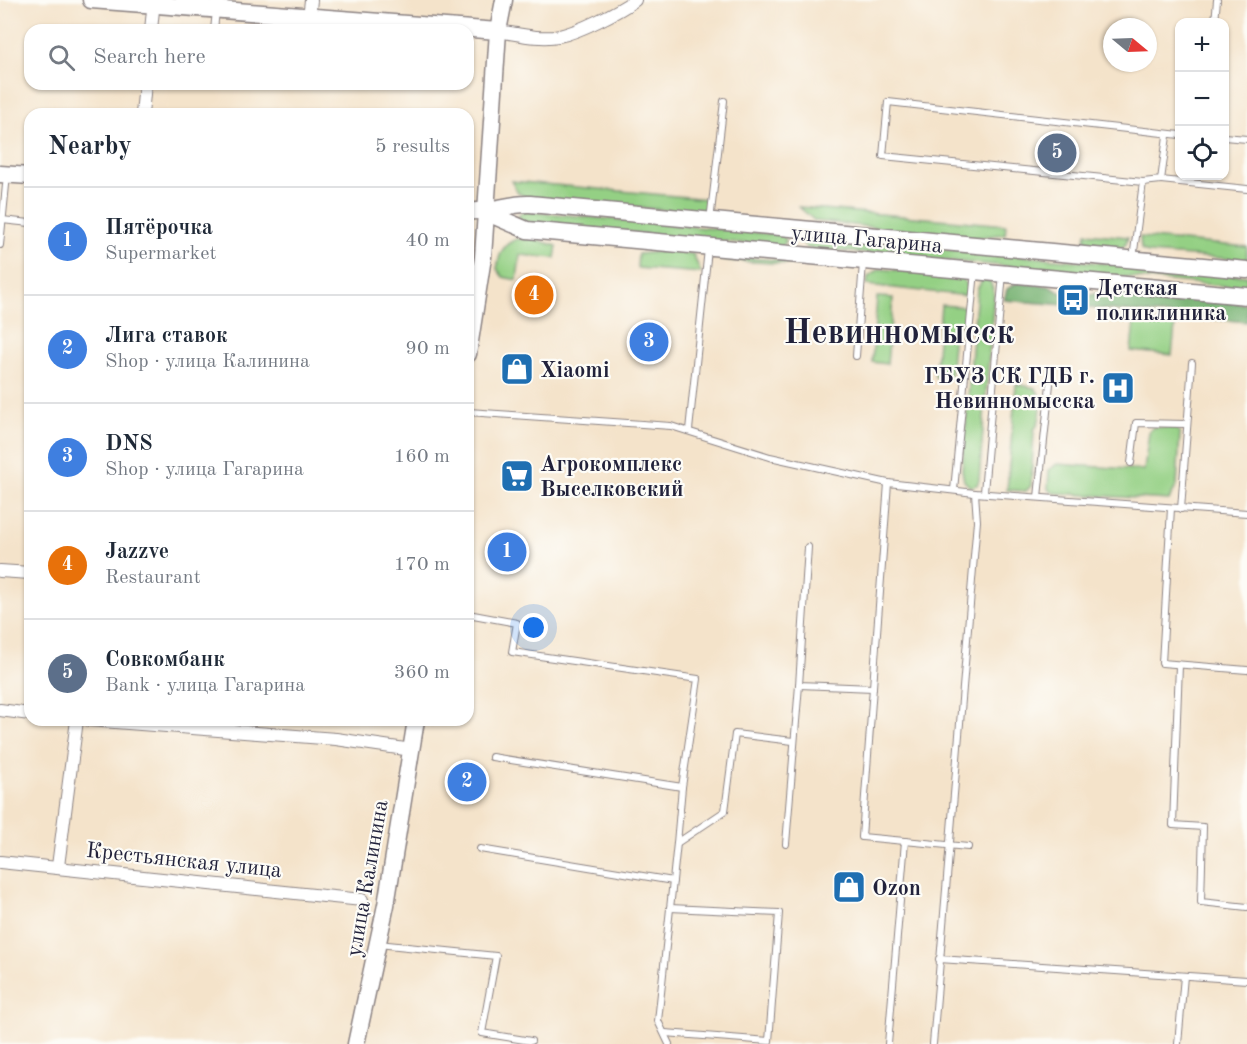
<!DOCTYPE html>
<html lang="en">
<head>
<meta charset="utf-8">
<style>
  body { margin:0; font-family:"Old Standard TT",serif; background:#f6f6f7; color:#1f2937 }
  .controls { position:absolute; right:18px; top:18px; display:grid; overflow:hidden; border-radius:12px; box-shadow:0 2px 4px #0004 }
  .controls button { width:54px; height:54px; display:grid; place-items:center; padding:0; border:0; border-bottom:2px solid #e0e1e3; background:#fff; color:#1f2937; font:30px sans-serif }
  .compass { position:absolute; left:1103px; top:18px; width:54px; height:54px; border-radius:50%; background:#fff; box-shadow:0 2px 4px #0004; rotate:109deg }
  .you { position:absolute; left:534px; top:628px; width:21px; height:21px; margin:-15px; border:4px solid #fff; border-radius:50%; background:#1a73e8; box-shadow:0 0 0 9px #1a73e833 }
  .badge { display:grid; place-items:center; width:39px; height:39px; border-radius:50%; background:#0f766e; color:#fff; font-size:20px; font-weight:700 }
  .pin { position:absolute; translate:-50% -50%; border:3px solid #fff; box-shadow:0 2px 6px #0006 }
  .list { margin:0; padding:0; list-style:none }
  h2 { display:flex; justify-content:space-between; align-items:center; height:78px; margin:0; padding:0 24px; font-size:26px }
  h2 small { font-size:20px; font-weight:400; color:#747a83 }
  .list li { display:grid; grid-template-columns:39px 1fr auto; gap:18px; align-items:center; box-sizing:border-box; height:108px; padding:0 24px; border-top:2px solid #e0e1e3 }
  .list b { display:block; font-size:22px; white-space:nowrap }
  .list p { margin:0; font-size:20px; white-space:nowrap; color:#747a83 }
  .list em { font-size:20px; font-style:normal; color:#747a83 }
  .icon { flex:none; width:33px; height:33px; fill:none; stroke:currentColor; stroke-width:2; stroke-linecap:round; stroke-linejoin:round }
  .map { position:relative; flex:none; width:1247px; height:1044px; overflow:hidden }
  .search { position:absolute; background:#fff; box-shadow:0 2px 4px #0004; left:24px; top:24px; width:450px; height:66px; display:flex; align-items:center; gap:15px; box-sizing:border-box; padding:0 21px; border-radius:18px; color:#747a83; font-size:22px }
  .panel { position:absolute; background:#fff; box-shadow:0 2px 4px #0004; left:24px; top:108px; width:450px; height:618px; border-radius:18px }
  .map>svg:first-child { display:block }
  .green { fill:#94d084; stroke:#5b7960; stroke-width:1.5 }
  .forest { fill:#77b272; stroke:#4c6a56; stroke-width:1.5 }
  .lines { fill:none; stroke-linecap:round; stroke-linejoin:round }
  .lane-casing { stroke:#8b8282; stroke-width:8 }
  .street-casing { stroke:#8b8282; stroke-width:14 }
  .secondary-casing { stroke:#8b8282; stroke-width:19 }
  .lane { stroke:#fff; stroke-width:6 }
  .street { stroke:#fff; stroke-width:12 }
  .secondary { stroke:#fff; stroke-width:16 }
  .labels { text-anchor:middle; stroke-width:4.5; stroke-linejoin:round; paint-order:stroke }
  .street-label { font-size:22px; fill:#22223b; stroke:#fdfcf7 }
  .poi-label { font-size:22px; font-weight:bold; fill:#22223b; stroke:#fdfcf7; text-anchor:start }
  .town-label { font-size:34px; font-weight:bold; fill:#22223b; stroke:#fdfcf7 }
</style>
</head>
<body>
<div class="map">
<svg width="1247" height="1044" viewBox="0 0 1247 1044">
  <rect width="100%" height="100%" fill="#fdfcf7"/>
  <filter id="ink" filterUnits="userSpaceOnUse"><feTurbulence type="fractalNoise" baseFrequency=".0167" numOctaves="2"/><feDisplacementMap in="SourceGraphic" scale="12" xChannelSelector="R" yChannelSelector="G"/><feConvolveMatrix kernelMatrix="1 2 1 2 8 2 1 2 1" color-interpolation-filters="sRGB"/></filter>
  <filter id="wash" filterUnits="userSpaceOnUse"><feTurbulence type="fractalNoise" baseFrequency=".008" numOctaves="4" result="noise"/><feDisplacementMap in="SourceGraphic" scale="24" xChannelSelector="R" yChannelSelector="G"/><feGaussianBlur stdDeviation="1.35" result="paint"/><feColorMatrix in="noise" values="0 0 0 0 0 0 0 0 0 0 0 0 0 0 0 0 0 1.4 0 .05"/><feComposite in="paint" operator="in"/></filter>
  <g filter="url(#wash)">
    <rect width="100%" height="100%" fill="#f4e3ca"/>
    <g class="green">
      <path d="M511,181L708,199L706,208L698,213L526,197L518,193Z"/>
      <path d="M799,207L1006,225L1005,234L974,238L815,221Z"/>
      <path d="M523,211L783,235L786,241L781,247L523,222L518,216Z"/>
      <path d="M1086,233L1128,237L1126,244L1121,249L1085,241Z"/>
      <path d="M808,237L1247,276V288L807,248L802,242Z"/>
      <path d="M1140,237L1247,247V260L1148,253L1141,249Z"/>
      <path d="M517,239H534L557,246L555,258L520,255L517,280L503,277L497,269C499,255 502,244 517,239Z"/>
      <path d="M668,251L693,254L701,273L637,268L638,254Z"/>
      <path d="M722,256L843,265L844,267L720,260Z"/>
      <path d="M880,269L958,275L967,284L968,296L867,285L868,277Z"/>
      <path d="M982,280L990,281L994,293L979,480L977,485L970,487L964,481L962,470L977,290Z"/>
      <path d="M877,297L893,298L887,364L872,362Z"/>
      <path d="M941,305L967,307L966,319L954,330L950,379L935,377Z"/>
      <path d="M1134,322L1175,326L1172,355L1131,351Z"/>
      <path d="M1016,384L1035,388C1044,398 1042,420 1034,430L1031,486L1026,491L1007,490Z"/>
      <path d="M1153,427L1175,428L1180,433L1177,485L1169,500L1054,493L1048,489L1049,470L1057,464L1144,470L1149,432Z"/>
    </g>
    <g class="forest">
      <path d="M1017,283L1049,286L1065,295L1064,305L1004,300L1007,289Z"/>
      <path d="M1108,291L1247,304V322L1077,307L1079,297Z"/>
    </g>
  </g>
  <g filter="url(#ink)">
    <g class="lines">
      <g class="lane-casing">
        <g id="lane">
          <path d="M1215,22L1217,0"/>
          <path d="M214,30L216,11"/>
          <path d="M1224,137L1247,139"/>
          <path d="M1161,180L1247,189"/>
          <path d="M1143,182L883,156L888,102L1180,135"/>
          <path d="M2,220L30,223"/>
          <path d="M710,221L724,101"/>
          <path d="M0,245L7,175"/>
          <path d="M1133,259L1143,182L1161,180L1167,136"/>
          <path d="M856,356L863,263"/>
          <path d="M468,412L671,426L770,457L888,483L975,493L1247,513"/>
          <path d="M689,430L708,249"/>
          <path d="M1131,463L1136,423L1187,424"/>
          <path d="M888,483L862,837L968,847"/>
          <path d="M954,490L975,271"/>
          <path d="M984,492L1003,273"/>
          <path d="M1038,497L1050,384"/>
          <path d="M1171,508L1162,663L1247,670"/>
          <path d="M1181,509L1192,363"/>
          <path d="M808,547L799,685L873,688"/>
          <path d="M468,614L517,623L512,652L698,679L682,787L492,757"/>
          <path d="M1179,665L1173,825L1203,827L1201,902L1247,907"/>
          <path d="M677,843L682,787"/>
          <path d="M786,844L799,685"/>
          <path d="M480,849L673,881"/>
          <path d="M378,944L496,956L482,1033L531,1041"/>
          <path d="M939,959L1247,980"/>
          <path d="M665,1033L769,1041L779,913L670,908"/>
          <path d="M669,1044L658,1021L677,843L725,811L735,734L793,741"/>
          <path d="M888,1044L905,841"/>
          <path d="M933,1044L977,521L975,493"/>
          <path d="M1178,1044L1184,976"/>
        </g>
      </g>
      <g class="street-casing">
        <g id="street">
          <path d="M309,18L311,0"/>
          <path d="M151,30L154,0"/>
          <path d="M498,31C518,34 540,40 559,36C579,32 618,12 635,0"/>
          <path d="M142,114L145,84"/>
          <path d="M0,571L30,573"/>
          <path d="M0,710L30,714"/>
          <path d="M89,720L336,739L412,750"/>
          <path d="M0,862L362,900"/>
          <path d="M58,866L77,720"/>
        </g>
      </g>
      <g class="secondary-casing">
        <g id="secondary">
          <path d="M91,0L498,31"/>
          <path d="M0,174L30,176"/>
          <path d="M468,211C490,213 509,203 530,204L1247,270"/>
          <path d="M485,212L527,230L1247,296"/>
          <path d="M468,354L483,257L498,31L504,0"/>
          <path d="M356,1044L386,905L416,720"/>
        </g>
      </g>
      <use href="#lane" class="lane"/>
      <use href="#street" class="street"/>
      <use href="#secondary" class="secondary"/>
    </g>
  </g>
  <defs>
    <g id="bus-square" transform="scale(1.725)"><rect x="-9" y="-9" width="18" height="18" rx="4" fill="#1f6fb2" stroke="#fdfcf7"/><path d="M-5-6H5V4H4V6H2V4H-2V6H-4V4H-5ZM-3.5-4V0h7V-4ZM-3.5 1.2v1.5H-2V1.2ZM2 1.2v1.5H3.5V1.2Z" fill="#fff"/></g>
    <g id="shop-square" transform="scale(1.725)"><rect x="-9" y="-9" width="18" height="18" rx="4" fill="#1f6fb2" stroke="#fdfcf7"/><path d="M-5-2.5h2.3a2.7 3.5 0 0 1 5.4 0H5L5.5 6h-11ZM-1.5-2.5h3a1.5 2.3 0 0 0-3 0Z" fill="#fff"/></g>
    <g id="hospital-square" transform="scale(1.725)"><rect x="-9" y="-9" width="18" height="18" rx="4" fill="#1f6fb2" stroke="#fdfcf7"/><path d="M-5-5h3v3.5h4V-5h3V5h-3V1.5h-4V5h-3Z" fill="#fff"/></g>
    <g id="supermarket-square" transform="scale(1.725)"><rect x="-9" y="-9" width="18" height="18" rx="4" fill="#1f6fb2" stroke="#fdfcf7"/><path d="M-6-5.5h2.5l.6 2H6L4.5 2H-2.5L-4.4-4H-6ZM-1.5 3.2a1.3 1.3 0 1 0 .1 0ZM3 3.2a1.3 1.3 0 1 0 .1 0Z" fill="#fff"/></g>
  </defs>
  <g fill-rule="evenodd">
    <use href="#bus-square" x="1073" y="300"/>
    <use href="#shop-square" x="517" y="369"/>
    <use href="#hospital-square" x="1118" y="388"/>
    <use href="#supermarket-square" x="517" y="476"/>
    <use href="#shop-square" x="849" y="887"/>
  </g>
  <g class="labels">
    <g class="street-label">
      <text transform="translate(867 238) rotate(5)" y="8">улица Гагарина</text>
      <text transform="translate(184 859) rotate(6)" y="8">Крестьянская улица</text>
      <text transform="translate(366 878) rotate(-80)" y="8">улица Калинина</text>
    </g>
    <g class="poi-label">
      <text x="1096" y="295">Детская<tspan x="1096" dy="25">поликлиника</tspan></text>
      <text x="540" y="377">Xiaomi</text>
      <text x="1095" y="383" text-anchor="end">ГБУЗ СК ГДБ г.<tspan x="1095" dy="25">Невинномысска</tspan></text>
      <text x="540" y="471">Агрокомплекс<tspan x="540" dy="25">Выселковский</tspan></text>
      <text x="872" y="895">Ozon</text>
    </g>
    <g class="town-label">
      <text x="899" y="343">Невинномысск</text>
    </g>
  </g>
</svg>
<div class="controls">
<button>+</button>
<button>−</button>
<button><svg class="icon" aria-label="locate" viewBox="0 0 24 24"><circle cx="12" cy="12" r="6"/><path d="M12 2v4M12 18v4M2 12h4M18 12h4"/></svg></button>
</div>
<svg class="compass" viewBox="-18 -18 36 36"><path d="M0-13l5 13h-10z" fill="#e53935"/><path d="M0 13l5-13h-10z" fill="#747a83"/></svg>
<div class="you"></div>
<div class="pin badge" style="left:507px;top:552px;background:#3f7fe0">1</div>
<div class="pin badge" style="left:467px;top:782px;background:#3f7fe0">2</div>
<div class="pin badge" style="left:649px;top:342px;background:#3f7fe0">3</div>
<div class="pin badge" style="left:534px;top:295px;background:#e8710a">4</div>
<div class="pin badge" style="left:1057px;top:153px;background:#5c6f8a">5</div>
<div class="search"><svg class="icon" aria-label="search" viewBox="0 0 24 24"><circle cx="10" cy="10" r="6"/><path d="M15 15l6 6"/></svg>Search here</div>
<section class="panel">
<h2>Nearby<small>5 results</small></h2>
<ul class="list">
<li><span class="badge" style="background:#3f7fe0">1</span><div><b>Пятёрочка</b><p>Supermarket</p></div><em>40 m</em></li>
<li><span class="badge" style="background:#3f7fe0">2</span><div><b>Лига ставок</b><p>Shop · улица Калинина</p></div><em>90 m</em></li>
<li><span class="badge" style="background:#3f7fe0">3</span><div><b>DNS</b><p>Shop · улица Гагарина</p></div><em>160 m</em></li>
<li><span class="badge" style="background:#e8710a">4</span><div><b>Jazzve</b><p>Restaurant</p></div><em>170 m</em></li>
<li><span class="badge" style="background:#5c6f8a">5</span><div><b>Совкомбанк</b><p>Bank · улица Гагарина</p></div><em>360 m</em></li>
</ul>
</section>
</div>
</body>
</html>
